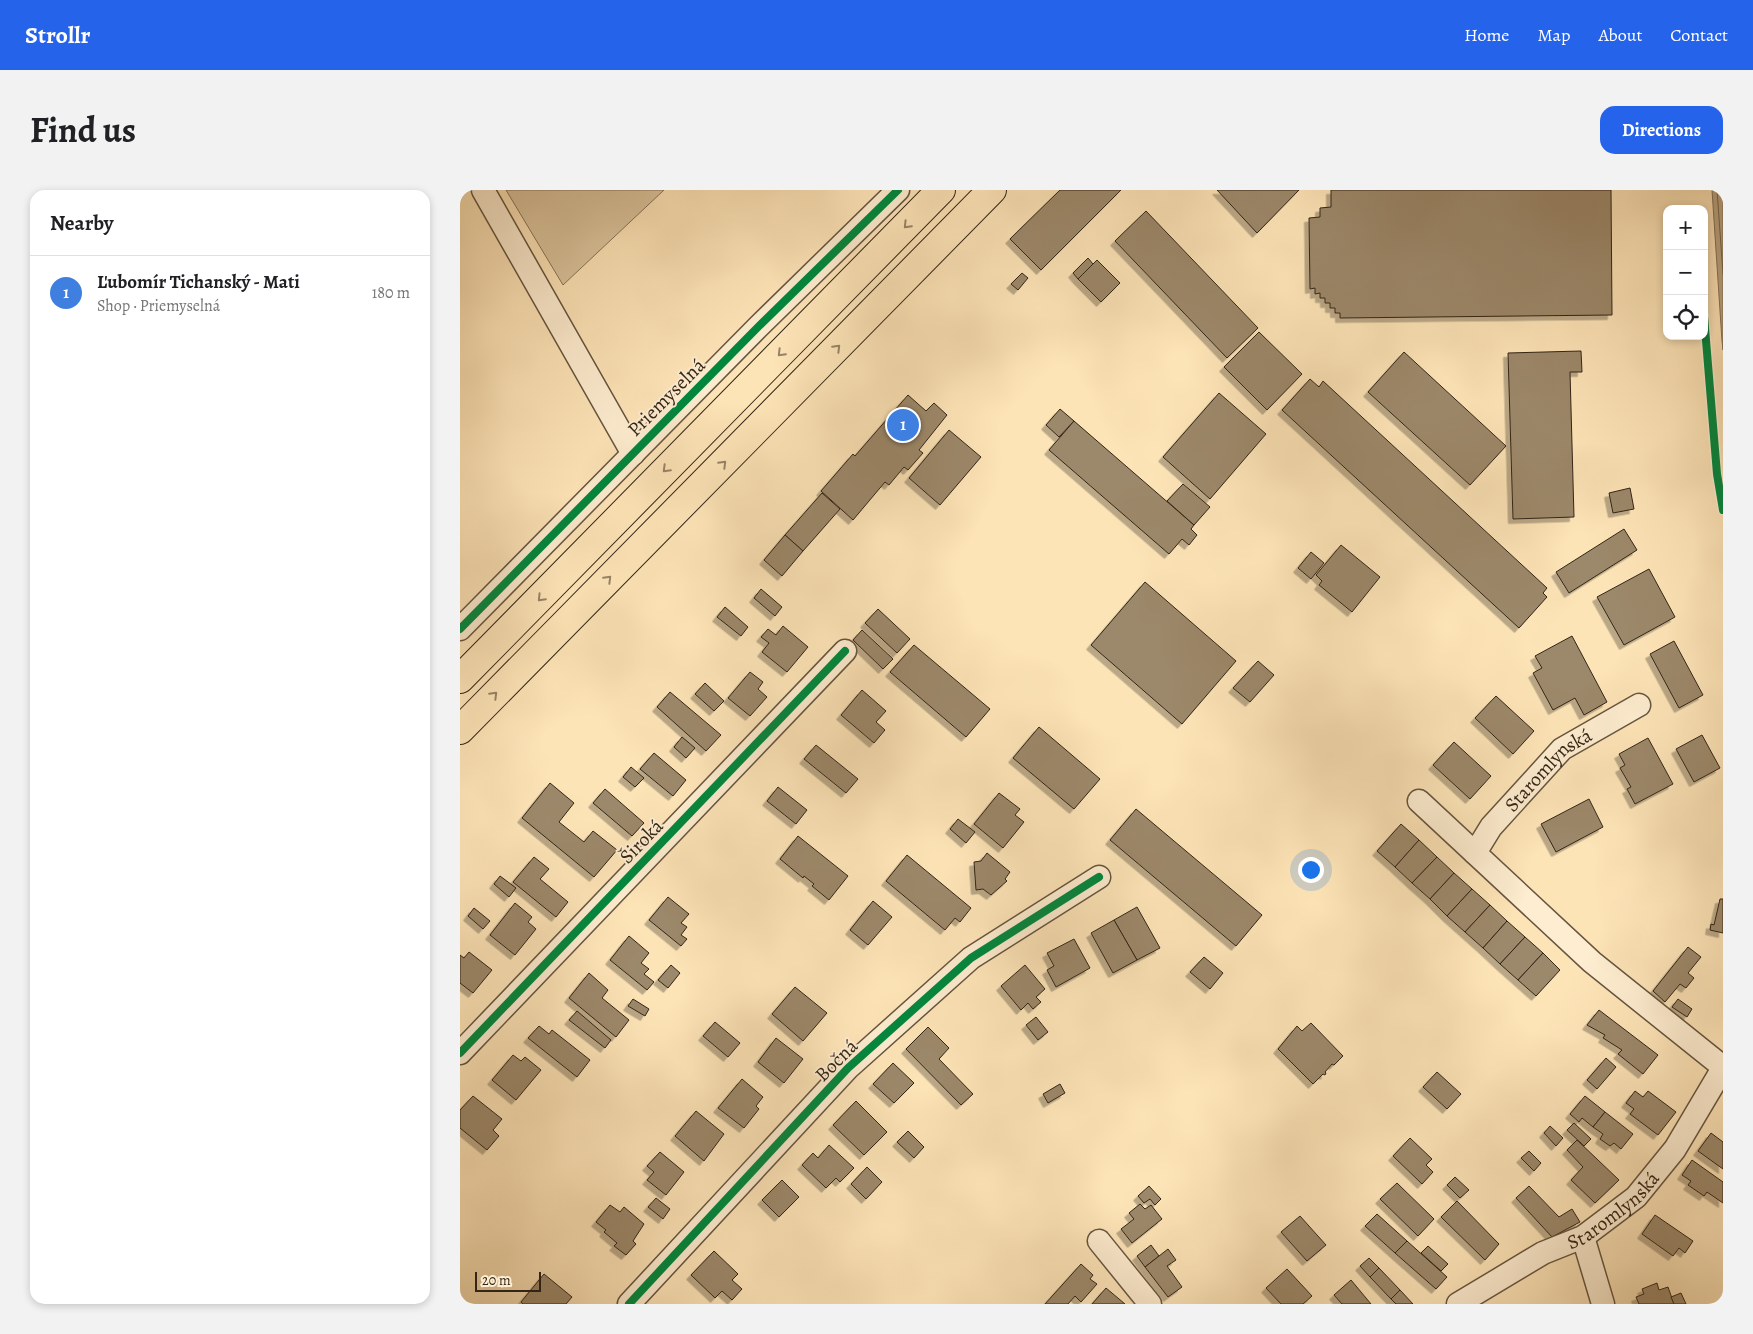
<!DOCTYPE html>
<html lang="en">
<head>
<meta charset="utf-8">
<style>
  body { margin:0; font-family:Alegreya,serif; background:#f2f2f2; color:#202124 }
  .controls { position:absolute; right:15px; top:15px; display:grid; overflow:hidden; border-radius:10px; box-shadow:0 2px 8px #0003 }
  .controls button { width:45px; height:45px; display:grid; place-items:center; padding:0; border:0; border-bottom:1px solid #e0e0e0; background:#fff; color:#202124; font:25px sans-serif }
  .scale { position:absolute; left:15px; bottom:12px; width:66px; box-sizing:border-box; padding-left:5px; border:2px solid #332517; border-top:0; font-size:14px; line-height:18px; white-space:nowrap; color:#332517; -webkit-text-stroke:4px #feedd0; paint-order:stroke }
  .you { position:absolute; left:850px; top:679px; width:18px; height:18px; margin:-12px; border:4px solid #fff; border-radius:50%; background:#1a73e8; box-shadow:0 0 0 8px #1a73e833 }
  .badge { display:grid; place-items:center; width:32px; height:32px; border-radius:50%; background:#2563eb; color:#fff; font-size:16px; font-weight:700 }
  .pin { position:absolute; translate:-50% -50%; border:2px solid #fff; box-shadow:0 1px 5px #0006 }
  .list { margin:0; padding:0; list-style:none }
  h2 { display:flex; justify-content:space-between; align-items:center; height:65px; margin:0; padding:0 20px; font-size:21px }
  h2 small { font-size:16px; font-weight:400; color:#757577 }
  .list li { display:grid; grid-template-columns:32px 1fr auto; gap:15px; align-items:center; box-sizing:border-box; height:75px; padding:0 20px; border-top:1px solid #e0e0e0 }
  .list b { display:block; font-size:19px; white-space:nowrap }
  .list p { margin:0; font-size:16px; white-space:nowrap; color:#757577 }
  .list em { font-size:16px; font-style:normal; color:#757577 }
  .icon { flex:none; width:28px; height:28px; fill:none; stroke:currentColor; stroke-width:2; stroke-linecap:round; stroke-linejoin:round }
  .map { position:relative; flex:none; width:1263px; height:1114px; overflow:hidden; border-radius:15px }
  header { display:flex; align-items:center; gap:30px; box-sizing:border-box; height:70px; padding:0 25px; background:#2563eb; color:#fff }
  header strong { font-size:24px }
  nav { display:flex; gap:28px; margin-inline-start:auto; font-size:18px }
  .intro { display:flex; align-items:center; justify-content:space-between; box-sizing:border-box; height:120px; padding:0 30px }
  h1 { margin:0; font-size:35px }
  .button { padding:12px 22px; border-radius:15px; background:#2563eb; color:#fff; font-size:18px; font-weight:700 }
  main { display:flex; gap:30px; padding:0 30px }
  aside { flex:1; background:#fff; border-radius:15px; box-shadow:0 2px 8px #0003 }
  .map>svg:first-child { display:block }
  .green { fill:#dbc49c; stroke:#87745a }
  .water { fill:#b8a381; stroke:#837157 }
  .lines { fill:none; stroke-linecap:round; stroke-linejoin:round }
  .shore { stroke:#76644c; stroke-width:1 }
  .building { fill:#9c886a; stroke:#332517; filter:url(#shadow) }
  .minor-casing { stroke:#66553f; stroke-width:25 }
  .highway-casing { stroke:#332517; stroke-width:30 }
  .minor { stroke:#feedd0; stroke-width:22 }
  .highway { stroke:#fde4b7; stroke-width:28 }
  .cycleway-casing { stroke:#feedd0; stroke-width:11 }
  .cycleway { stroke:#00873e; stroke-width:8 }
  .oneway { stroke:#988467 }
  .labels { text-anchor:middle; stroke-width:4; stroke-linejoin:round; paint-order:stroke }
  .street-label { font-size:20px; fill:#332517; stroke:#feedd0 }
</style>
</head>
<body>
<header>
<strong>Strollr</strong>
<nav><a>Home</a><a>Map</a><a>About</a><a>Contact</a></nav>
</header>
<div class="intro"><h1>Find us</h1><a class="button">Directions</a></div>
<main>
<aside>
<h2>Nearby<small></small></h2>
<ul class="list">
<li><span class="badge" style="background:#3f7fe0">1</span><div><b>Ľubomír Tichanský - Mati</b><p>Shop · Priemyselná</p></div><em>180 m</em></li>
</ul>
</aside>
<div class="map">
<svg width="1263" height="1114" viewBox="0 0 1263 1114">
  <defs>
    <filter id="shadow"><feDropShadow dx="-4.5" dy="4.5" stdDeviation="0" flood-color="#0004"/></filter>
  </defs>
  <rect width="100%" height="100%" fill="#fde4b7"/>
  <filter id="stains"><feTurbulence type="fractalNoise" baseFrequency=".004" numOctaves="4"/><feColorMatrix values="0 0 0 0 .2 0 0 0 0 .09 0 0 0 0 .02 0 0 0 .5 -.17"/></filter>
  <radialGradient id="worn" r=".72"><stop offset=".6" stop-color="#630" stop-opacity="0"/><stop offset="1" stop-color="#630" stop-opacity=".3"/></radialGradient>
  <path class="green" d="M46,0H204L103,95Z"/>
  <path class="water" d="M1252,0H1263V160L1262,151Z"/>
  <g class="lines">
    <path class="shore" d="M1257,0L1263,84"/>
  </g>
  <g class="building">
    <path d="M600,0H661L581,80L550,49Z"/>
    <path d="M757,0H839L797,43Z"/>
    <path d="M871,0H1151L1152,125L880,128V123H875V118H870V113H865V108H860V103L855,104V98L850,99L849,28L860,27V18L871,17Z"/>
    <path d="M686,21L798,138L767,168L655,51Z"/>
    <path d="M628,68L633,74L618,89L613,83Z"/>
    <path d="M637,70L660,93L641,112L618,89Z"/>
    <path d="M562,83L568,88L558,100L551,94Z"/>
    <path d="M799,142L842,184L807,220L764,177Z"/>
    <path d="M1121,161L1122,182H1110L1114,327L1053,329L1048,163Z"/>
    <path d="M944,162L1046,256L1010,295L908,202Z"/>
    <path d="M850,189L859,197L863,191L1087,398L1083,403L1087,407L1059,438L822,220Z"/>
    <path d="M759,203L806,244L750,309L703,267Z"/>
    <path d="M448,205L466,221L474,213L487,225L459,260L463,263L448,280L444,277L429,295L425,292L393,330L361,301L393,264L395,266Z"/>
    <path d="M600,219L614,231L599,247L586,235Z"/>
    <path d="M614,231L734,335L731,339L737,345L729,355L722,349L709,364L589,260Z"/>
    <path d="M489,240L521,267L480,315L449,288Z"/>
    <path d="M723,294L750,317L734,335L707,311Z"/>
    <path d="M1170,298L1174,319L1153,323L1149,303Z"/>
    <path d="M362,303L380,319L343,361L325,345Z"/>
    <path d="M1164,339L1177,360L1109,403L1096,382Z"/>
    <path d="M325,345L343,361L322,386L304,370Z"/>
    <path d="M881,355L920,387L892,422L859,395L862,391L856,385Z"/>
    <path d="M851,362L864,373L851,389L838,378Z"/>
    <path d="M1189,379L1215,427L1164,455L1137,407Z"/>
    <path d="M685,392L776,471L722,534L631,455Z"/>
    <path d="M301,399L322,417L315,426L294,408Z"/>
    <path d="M265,417L288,437L281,446L257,427Z"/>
    <path d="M418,419L450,449L437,463L405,433Z"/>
    <path d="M323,436L348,457L327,482L302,462L309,453L301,447L308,439L316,445Z"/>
    <path d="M402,440L433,469L423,479L393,450Z"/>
    <path d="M1112,446L1147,512L1124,525L1115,508L1093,520L1073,483L1082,478L1075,466Z"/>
    <path d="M1214,451L1243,505L1219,518L1190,464Z"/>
    <path d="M454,455L530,519L506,547L430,482Z"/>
    <path d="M798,471L814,485L790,512L773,498Z"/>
    <path d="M290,482L303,492L298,499L307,507L290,526L268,508Z"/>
    <path d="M245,493L264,511L254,521L235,504Z"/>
    <path d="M402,500L426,521L416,532L425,540L414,553L381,525Z"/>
    <path d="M210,502L261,545L246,561L197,517Z"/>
    <path d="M1036,506L1074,541L1053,564L1015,528Z"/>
    <path d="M579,537L640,589L614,619L553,568Z"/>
    <path d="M1242,545L1260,578L1234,592L1216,559Z"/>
    <path d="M222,547L235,558L226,568L214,557Z"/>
    <path d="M1188,548L1213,594L1175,614L1167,599L1171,597L1160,578L1165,575L1159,564Z"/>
    <path d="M994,552L1031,586L1010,609L973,575Z"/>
    <path d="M356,555L398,589L386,603L344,569Z"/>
    <path d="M194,563L226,590L213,606L180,579Z"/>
    <path d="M171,577L184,588L175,597L163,587Z"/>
    <path d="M90,593L114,613L99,632L124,652L133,641L157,660L134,687L62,628Z"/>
    <path d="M318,597L347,620L336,634L307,611Z"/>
    <path d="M145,599L184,633L172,646L133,613Z"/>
    <path d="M539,603L560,619L555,625L564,632L543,658L514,634Z"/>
    <path d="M1129,609L1143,637L1096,662L1081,634Z"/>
    <path d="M676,619L802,725L776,756L650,650Z"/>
    <path d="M498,629L515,642L506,653L490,639Z"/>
    <path d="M941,634L959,650L935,677L917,661Z"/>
    <path d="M338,646L388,686L369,710L352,696L354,694L344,686L343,688L320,669Z"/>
    <path d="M959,650L977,667L952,693L935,677Z"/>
    <path d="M527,663L550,682L545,689L547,691L531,705L523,699L516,700L514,672L521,671Z"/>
    <path d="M447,665L511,718L500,732L495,728L485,740L426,691Z"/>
    <path d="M74,667L89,679L80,689L108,712L96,727L53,692Z"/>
    <path d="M977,667L994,683L970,709L952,693Z"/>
    <path d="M994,683L1012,699L987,726L970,709Z"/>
    <path d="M40,686L56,698L49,707L34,694Z"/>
    <path d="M1012,699L1030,715L1005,742L987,726Z"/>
    <path d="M208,707L229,724L221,733L227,737L221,745L227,749L221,756L189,730Z"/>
    <path d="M1260,709H1263V743L1250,740L1251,734L1254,735Z"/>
    <path d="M413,711L432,727L408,755L390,740Z"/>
    <path d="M55,713L72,727L68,732L76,739L55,765L30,745Z"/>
    <path d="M1030,715L1047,731L1023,758L1005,742Z"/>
    <path d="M677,717L700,758L677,770L654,730Z"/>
    <path d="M14,718L30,731L23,739L8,726Z"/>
    <path d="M654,730L677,770L653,783L631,743Z"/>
    <path d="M1047,731L1065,747L1040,774L1023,758Z"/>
    <path d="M169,746L189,763L181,773L189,779L184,784L194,792L187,800L150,770Z"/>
    <path d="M1065,747L1083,763L1058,790L1040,774Z"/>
    <path d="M614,749L630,778L596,797L587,780L594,776L587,763Z"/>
    <path d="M1228,757L1241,767L1228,783L1234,788L1226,798L1220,794L1205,812L1193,801Z"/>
    <path d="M9,762L32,780L13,803L0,793V765L4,768Z"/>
    <path d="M1083,763L1100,780L1076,806L1058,790Z"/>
    <path d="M744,767L763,783L750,799L730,782Z"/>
    <path d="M211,775L220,783L208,798L198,790Z"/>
    <path d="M565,775L585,799L576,807L581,812L573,819L568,813L561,820L541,796Z"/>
    <path d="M129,783L148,800L142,808L169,830L156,847L109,808Z"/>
    <path d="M335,797L367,823L343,851L312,824Z"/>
    <path d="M173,809L189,819L185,826L168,816Z"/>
    <path d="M1218,809L1232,819L1227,827L1212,817Z"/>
    <path d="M1139,820L1198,865L1183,884L1158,864L1162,860L1143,848L1145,845L1127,835Z"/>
    <path d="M117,821L151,850L145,858L109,830Z"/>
    <path d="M576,827L588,842L578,850L566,835Z"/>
    <path d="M255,832L280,853L268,867L243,846Z"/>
    <path d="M851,833L883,866L874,875L872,874L865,882L866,883L865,885L863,884L853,894L818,859L837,836L842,841Z"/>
    <path d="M79,836L89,844L92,840L130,870L117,887L68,848Z"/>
    <path d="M468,837L489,858L479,869L513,904L501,915L446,859Z"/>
    <path d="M316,848L343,869L324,893L298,872Z"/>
    <path d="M53,865L61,871L65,867L81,880L56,910L32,890Z"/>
    <path d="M1146,868L1156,877L1137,899L1127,890Z"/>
    <path d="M433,873L454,893L434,913L413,894Z"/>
    <path d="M977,882L1001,904L987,919L963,897Z"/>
    <path d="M282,889L303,907L296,916L299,919L284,938L258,918Z"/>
    <path d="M600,894L605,903L588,913L583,904Z"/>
    <path d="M1175,901L1183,907L1188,901L1216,922L1198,945L1170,924L1174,919L1166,913Z"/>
    <path d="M13,906L42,929L33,940L39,946L27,960L0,938V920Z"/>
    <path d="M1125,906L1145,922L1133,937L1122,928L1119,932L1110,924Z"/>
    <path d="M396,911L427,942L404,965L373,935Z"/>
    <path d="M236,921L264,944L244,971L215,946Z"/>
    <path d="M1145,922L1173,944L1161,959L1154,953L1150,956L1140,949L1143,944L1133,937Z"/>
    <path d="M1114,933L1131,949L1124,956L1107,940Z"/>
    <path d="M1090,936L1103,948L1096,956L1084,943Z"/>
    <path d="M448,941L464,957L454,968L437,952Z"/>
    <path d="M1251,943L1263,952V979L1238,961Z"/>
    <path d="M950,948L972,969L966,975L973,982L962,994L933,966Z"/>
    <path d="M1117,950L1159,990L1135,1013L1111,990L1123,977L1107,960Z"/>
    <path d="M369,955L394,978L380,992L376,988L366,998L342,975L353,963L358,968Z"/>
    <path d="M1069,961L1081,973L1074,981L1061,968Z"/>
    <path d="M200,962L224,982L206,1005L187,990L194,982L187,976Z"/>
    <path d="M1232,970L1263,992V1013L1247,1002L1244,1006L1228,995L1231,991L1222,985Z"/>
    <path d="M407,977L422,992L406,1009L391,994Z"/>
    <path d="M995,987L1009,1000L1000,1008L987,995Z"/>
    <path d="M322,990L339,1007L319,1027L302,1010Z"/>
    <path d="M937,993L974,1029L958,1046L920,1009Z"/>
    <path d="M689,996L701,1009L695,1015L690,1009L684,1013L678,1006Z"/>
    <path d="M1069,996L1099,1027L1112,1019L1120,1032L1092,1047L1056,1008Z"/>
    <path d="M196,1008L210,1019L203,1029L188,1017Z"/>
    <path d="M997,1011L1039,1054L1025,1070L981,1027Z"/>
    <path d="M680,1014L685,1019L691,1015L702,1029L672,1053L661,1039L674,1029L669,1023Z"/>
    <path d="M150,1015L160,1022L164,1017L184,1034L173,1051L176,1054L166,1065L154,1056L157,1053L144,1042L146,1040L136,1032Z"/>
    <path d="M917,1024L947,1051L935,1063L905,1036Z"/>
    <path d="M1195,1025L1233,1051L1225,1063L1219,1058L1213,1066L1182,1044Z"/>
    <path d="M840,1026L866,1055L847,1071L821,1042Z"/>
    <path d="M947,1051L987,1087L976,1099L935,1063Z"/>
    <path d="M691,1055L699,1066L685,1077L677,1066Z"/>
    <path d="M968,1056L988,1074L981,1081L961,1063Z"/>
    <path d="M708,1059L716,1070L707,1076L722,1097L708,1107L685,1077Z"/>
    <path d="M254,1061L278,1084L272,1090L282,1099L272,1110L262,1101L255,1108L231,1085Z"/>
    <path d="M909,1068L919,1078L910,1087L900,1076Z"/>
    <path d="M621,1074L633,1085L630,1089L637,1094L621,1112L615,1106L608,1114H585Z"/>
    <path d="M919,1078L940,1100L931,1109L910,1087Z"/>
    <path d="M827,1079L852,1106L843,1114H821L806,1098Z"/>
    <path d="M84,1084L112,1107L106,1114H63L61,1112Z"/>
    <path d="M891,1090L911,1114H882L874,1105Z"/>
    <path d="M1197,1093L1199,1100L1208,1097L1214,1114H1179L1176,1107L1184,1104L1182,1099Z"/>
    <path d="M646,1098L665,1114H632Z"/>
    <path d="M940,1100L953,1114H936L931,1109Z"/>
    <path d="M1221,1103L1226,1114H1214L1211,1107Z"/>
  </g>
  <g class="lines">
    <g class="minor-casing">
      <g id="minor">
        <path d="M23,0L173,264"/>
        <path d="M0,439L299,136L438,0"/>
        <path d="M959,611L1132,772L1263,877"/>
        <path id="s1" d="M1015,663L1031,637L1102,559L1179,515"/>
        <path d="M0,863L385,461"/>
        <path d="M1123,1047L1143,1114"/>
        <path d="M639,1051L690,1114"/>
        <path d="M169,1114L388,878L511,768L639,687"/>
        <path id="s2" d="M998,1114L1083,1063L1123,1047L1176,1007L1215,959L1263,878"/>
      </g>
    </g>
    <g class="highway-casing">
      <g id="highway">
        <path d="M0,489L481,0"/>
        <path d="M0,540L532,0"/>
      </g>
    </g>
    <use href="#minor" class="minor"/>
    <use href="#highway" class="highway"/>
    <g class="cycleway-casing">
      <g id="cycleway">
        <path d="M1244,126L1257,284L1263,320"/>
        <path d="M0,439L299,136L438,0"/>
        <path d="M0,863L385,461"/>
        <path d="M169,1114L388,878L511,768L639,687"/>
      </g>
    </g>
    <use href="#cycleway" class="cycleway"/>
  </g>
  <defs><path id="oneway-chevron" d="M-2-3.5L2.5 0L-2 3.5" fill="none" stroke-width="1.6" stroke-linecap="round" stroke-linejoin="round" transform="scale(1.25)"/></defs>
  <g class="oneway">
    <use href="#oneway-chevron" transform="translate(447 35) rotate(134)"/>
    <use href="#oneway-chevron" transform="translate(377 158) rotate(-45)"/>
    <use href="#oneway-chevron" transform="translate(321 163) rotate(135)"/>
    <use href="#oneway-chevron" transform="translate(263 274) rotate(-45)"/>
    <use href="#oneway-chevron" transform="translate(206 279) rotate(135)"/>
    <use href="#oneway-chevron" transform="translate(148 389) rotate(-45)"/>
    <use href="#oneway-chevron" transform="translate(81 408) rotate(134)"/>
    <use href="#oneway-chevron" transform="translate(34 505) rotate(-45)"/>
  </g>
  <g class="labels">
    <g class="street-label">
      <text transform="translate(206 207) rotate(-45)" y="7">Priemyselná</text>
      <text dy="7" stroke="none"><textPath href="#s1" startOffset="112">Staromlynská</textPath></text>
      <text transform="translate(181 651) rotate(-46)" y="7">Široká</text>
      <text transform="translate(376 870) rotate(-45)" y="7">Bočná</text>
      <text dy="7" stroke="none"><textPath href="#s2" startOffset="182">Staromlynská</textPath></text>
    </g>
  </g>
  <rect width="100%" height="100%" filter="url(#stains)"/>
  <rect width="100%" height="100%" fill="url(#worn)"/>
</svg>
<div class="controls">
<button>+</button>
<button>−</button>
<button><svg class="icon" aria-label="locate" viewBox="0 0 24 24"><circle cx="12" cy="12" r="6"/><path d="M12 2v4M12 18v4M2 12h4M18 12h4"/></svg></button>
</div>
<div class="scale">20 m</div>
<div class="you"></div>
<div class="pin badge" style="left:443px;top:235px;background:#3f7fe0">1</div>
</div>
</main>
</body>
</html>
